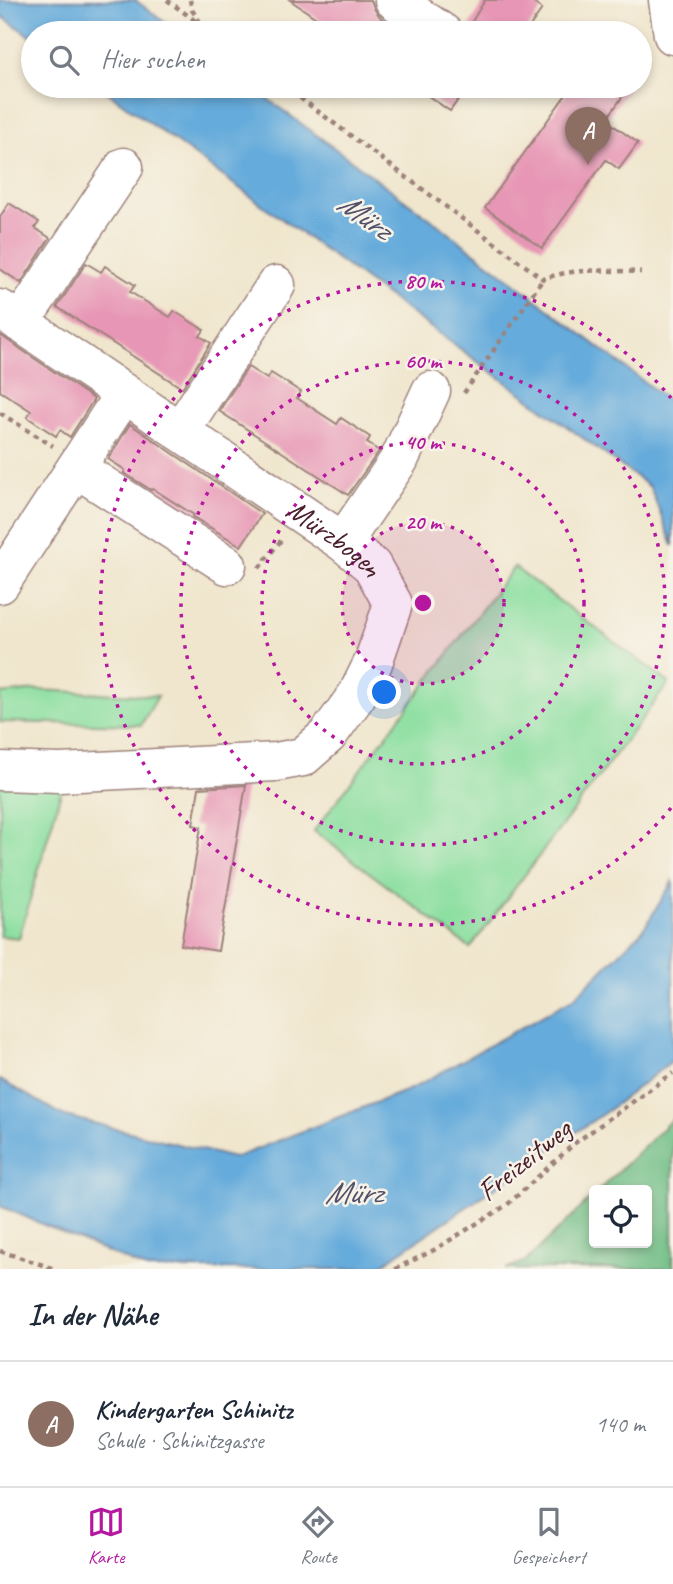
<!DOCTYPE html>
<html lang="de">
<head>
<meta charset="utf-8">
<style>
  body { margin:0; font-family:Caveat,sans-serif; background:#f2f2f3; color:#1f2937 }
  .controls { position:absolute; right:21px; bottom:21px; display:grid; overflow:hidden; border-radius:7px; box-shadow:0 4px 10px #0003 }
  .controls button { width:63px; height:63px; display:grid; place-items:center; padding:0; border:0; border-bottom:2px solid #e0e1e3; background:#fff; color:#1f2937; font:35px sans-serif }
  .you { position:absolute; left:385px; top:693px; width:24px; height:24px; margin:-18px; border:5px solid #fff; border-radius:50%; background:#1a73e8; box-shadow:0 0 0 10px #1a73e833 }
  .badge { display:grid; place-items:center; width:46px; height:46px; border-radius:50%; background:#b5179e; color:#fff; font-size:23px; font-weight:700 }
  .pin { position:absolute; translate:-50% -58px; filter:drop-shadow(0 2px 4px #0008) }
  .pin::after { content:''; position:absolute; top:37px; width:24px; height:21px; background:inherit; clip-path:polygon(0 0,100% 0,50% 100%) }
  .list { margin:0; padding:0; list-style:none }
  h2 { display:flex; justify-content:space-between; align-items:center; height:91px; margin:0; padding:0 28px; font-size:30px }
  h2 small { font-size:23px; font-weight:400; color:#747a83 }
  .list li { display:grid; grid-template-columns:46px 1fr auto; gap:21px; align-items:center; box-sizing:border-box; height:126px; padding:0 28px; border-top:2px solid #e0e1e3 }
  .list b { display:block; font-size:26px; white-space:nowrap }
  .list p { margin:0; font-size:23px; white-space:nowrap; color:#747a83 }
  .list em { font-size:23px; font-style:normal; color:#747a83 }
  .icon { flex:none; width:38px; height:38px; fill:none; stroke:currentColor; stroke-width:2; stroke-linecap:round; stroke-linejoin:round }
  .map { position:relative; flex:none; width:673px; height:1269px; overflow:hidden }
  .search { position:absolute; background:#fff; box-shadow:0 4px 10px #0003; left:21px; right:21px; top:21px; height:77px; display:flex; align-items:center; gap:18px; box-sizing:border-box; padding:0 24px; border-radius:38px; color:#747a83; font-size:26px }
  .sheet { height:217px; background:#fff }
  nav { display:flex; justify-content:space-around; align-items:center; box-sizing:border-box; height:98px; border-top:2px solid #e0e1e3; background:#fff; font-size:19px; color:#747a83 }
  nav a { display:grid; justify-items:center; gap:4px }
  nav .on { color:#b5179e }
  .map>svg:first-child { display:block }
  .green { fill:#8cdfa0; stroke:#6b7f66; stroke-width:2 }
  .forest { fill:#71be86; stroke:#5e6e58; stroke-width:2 }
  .water { fill:#65abdb; stroke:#586583; stroke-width:2 }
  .building { fill:#e797b5 }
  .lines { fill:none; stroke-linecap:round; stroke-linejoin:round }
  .minor-casing { stroke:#9d827c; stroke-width:41 }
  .path { stroke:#9d827c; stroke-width:4.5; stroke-dasharray:5 5; stroke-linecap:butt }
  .minor { stroke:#fff; stroke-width:38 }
  .ring { fill:none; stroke:#b5179e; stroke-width:3.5; stroke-dasharray:3.5 7 }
  .labels { text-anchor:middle; stroke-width:5; stroke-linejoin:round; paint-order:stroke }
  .street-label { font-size:30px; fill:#4a1f2b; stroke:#f7f3e8 }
  .water-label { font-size:32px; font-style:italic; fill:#535069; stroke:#f7f3e8 }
  .centre { fill:#b5179e; stroke:#f7f3e8; stroke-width:3.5 }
  .ring-label { font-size:21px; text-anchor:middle; font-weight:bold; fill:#b5179e; stroke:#f7f3e8; stroke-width:5; stroke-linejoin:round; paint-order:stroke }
</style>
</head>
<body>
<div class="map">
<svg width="673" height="1269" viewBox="0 0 673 1269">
  <rect width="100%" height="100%" fill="#f7f3e8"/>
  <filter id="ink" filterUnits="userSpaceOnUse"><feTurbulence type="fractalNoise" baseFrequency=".0143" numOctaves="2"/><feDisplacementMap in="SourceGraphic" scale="14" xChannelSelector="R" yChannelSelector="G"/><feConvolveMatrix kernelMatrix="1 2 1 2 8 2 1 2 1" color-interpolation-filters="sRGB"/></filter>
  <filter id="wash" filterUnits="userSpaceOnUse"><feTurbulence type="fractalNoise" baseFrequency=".00686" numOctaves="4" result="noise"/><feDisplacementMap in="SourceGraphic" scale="28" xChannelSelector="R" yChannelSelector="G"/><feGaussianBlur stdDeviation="1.57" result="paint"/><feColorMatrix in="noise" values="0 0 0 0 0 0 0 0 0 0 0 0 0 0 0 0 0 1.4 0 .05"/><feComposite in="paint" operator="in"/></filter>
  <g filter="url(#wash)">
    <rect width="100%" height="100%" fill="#f0e6cd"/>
    <g class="green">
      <path d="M514,567L669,683L470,948L314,831Z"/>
      <path d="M37,690L158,696L141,725L0,722V694Z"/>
      <path d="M0,779L64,781L19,938L0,936Z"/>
    </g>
    <path class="forest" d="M673,1118V1269H506L526,1261L594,1195V1243H647V1190H599Z"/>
    <g class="water">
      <path d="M0,0H135L179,33H33V38L0,15Z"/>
      <path d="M99,86H250L432,220L673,404V546L650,487Z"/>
      <path d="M673,881V1060L610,1109L380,1266L342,1269H147L0,1206V1080L65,1116L234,1158L413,1088L574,998L643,930Z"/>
    </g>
    <g id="blocks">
      <g class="building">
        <path d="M290,0H371L375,10L381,18L404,33H338Z"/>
        <path d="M485,0H529L542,9L525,33H465Z"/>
        <path d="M414,86H468L450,111Z"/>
        <path d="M572,86H630L606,120L638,143L619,169L606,160L542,248L485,208Z"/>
        <path d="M9,203L39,222L35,228L50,238L21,283L0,269V217Z"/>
        <path d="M86,263L101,272L105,266L135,285L130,292L170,317L174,311L204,330L200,336L211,343L182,388L57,307Z"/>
        <path d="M0,335L94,399L70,437L60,430L56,436L27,417L31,411L0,391Z"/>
        <path d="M248,367L267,379L271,373L301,392L297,398L337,424L341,418L370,437L367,443L379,451L348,495L219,411Z"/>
        <path d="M130,424L262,514L241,546L193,517L194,515L153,489L151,490L124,473L125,470L108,459Z"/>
        <path d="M246,785L218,951L181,945L201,827L193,825L199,788Z"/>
      </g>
    </g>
  </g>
  <g filter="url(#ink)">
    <use href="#blocks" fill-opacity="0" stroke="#9d827c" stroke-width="2"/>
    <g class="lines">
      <g class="minor-casing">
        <g id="minor">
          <path d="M394,0L443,33"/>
          <path d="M668,0L673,35"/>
          <path id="s1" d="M0,309L343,542L372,566L393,604L373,663L357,695L328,735L303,757L276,762L60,773L0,771"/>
          <path d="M20,323L124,167"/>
          <path d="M180,431L276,285"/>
          <path d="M76,468L227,565"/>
          <path d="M343,542L399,460L431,391"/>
          <path d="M0,584L124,394"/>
        </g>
      </g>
      <g class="path">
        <path d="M167,0L212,33"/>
        <path d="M190,0L192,10L200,22"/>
        <path d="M284,86L543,279C576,267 607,271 641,272"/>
        <path d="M464,393L543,279"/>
        <path d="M0,413L53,446"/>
        <path d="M259,568L282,539"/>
        <path d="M0,1251L55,1269"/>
        <path d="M395,1269L434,1250L507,1205L575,1143L673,1073"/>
      </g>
      <use href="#minor" class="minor"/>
    </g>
  </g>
  <circle cx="423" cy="603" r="81" fill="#b5179e" fill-opacity=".12"/>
  <g class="ring">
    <circle cx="423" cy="603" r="81"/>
    <circle cx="423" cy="603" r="161"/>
    <circle cx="423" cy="603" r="242"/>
    <path d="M671 808A322 322 0 1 1 671 398"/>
  </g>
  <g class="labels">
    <g class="street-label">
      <text dy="10" stroke="none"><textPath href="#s1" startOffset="406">Mürzbogen</textPath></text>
      <text transform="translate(524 1160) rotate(-39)" y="10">Freizeitweg</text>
    </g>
    <g class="water-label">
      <text transform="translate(365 215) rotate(35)" y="11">Mürz</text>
      <text x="353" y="1203">Mürz</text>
    </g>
  </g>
  <circle cx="423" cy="603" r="10" class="centre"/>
  <g class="ring-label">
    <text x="423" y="288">80 m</text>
    <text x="423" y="368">60 m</text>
    <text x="423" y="449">40 m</text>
    <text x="423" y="529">20 m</text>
  </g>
</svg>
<div class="controls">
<button><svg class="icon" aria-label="locate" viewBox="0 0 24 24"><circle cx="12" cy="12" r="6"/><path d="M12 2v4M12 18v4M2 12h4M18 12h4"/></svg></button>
</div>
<div class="you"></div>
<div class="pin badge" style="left:588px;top:165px;background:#8d6e63">A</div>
<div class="search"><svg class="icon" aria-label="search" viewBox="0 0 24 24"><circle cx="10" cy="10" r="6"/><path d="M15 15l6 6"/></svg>Hier suchen</div>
</div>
<section class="sheet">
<h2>In der Nähe<small></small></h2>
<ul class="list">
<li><span class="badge" style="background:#8d6e63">A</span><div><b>Kindergarten Schinitz</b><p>Schule · Schinitzgasse</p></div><em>140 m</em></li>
</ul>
</section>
<nav>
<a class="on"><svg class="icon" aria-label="map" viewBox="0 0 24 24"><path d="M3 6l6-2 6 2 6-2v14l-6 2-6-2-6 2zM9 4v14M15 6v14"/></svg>Karte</a>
<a><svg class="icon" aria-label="directions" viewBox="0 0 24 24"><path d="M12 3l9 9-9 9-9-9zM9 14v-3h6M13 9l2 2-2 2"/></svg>Route</a>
<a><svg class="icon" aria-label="saved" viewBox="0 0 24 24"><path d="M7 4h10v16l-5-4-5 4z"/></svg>Gespeichert</a>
</nav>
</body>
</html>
